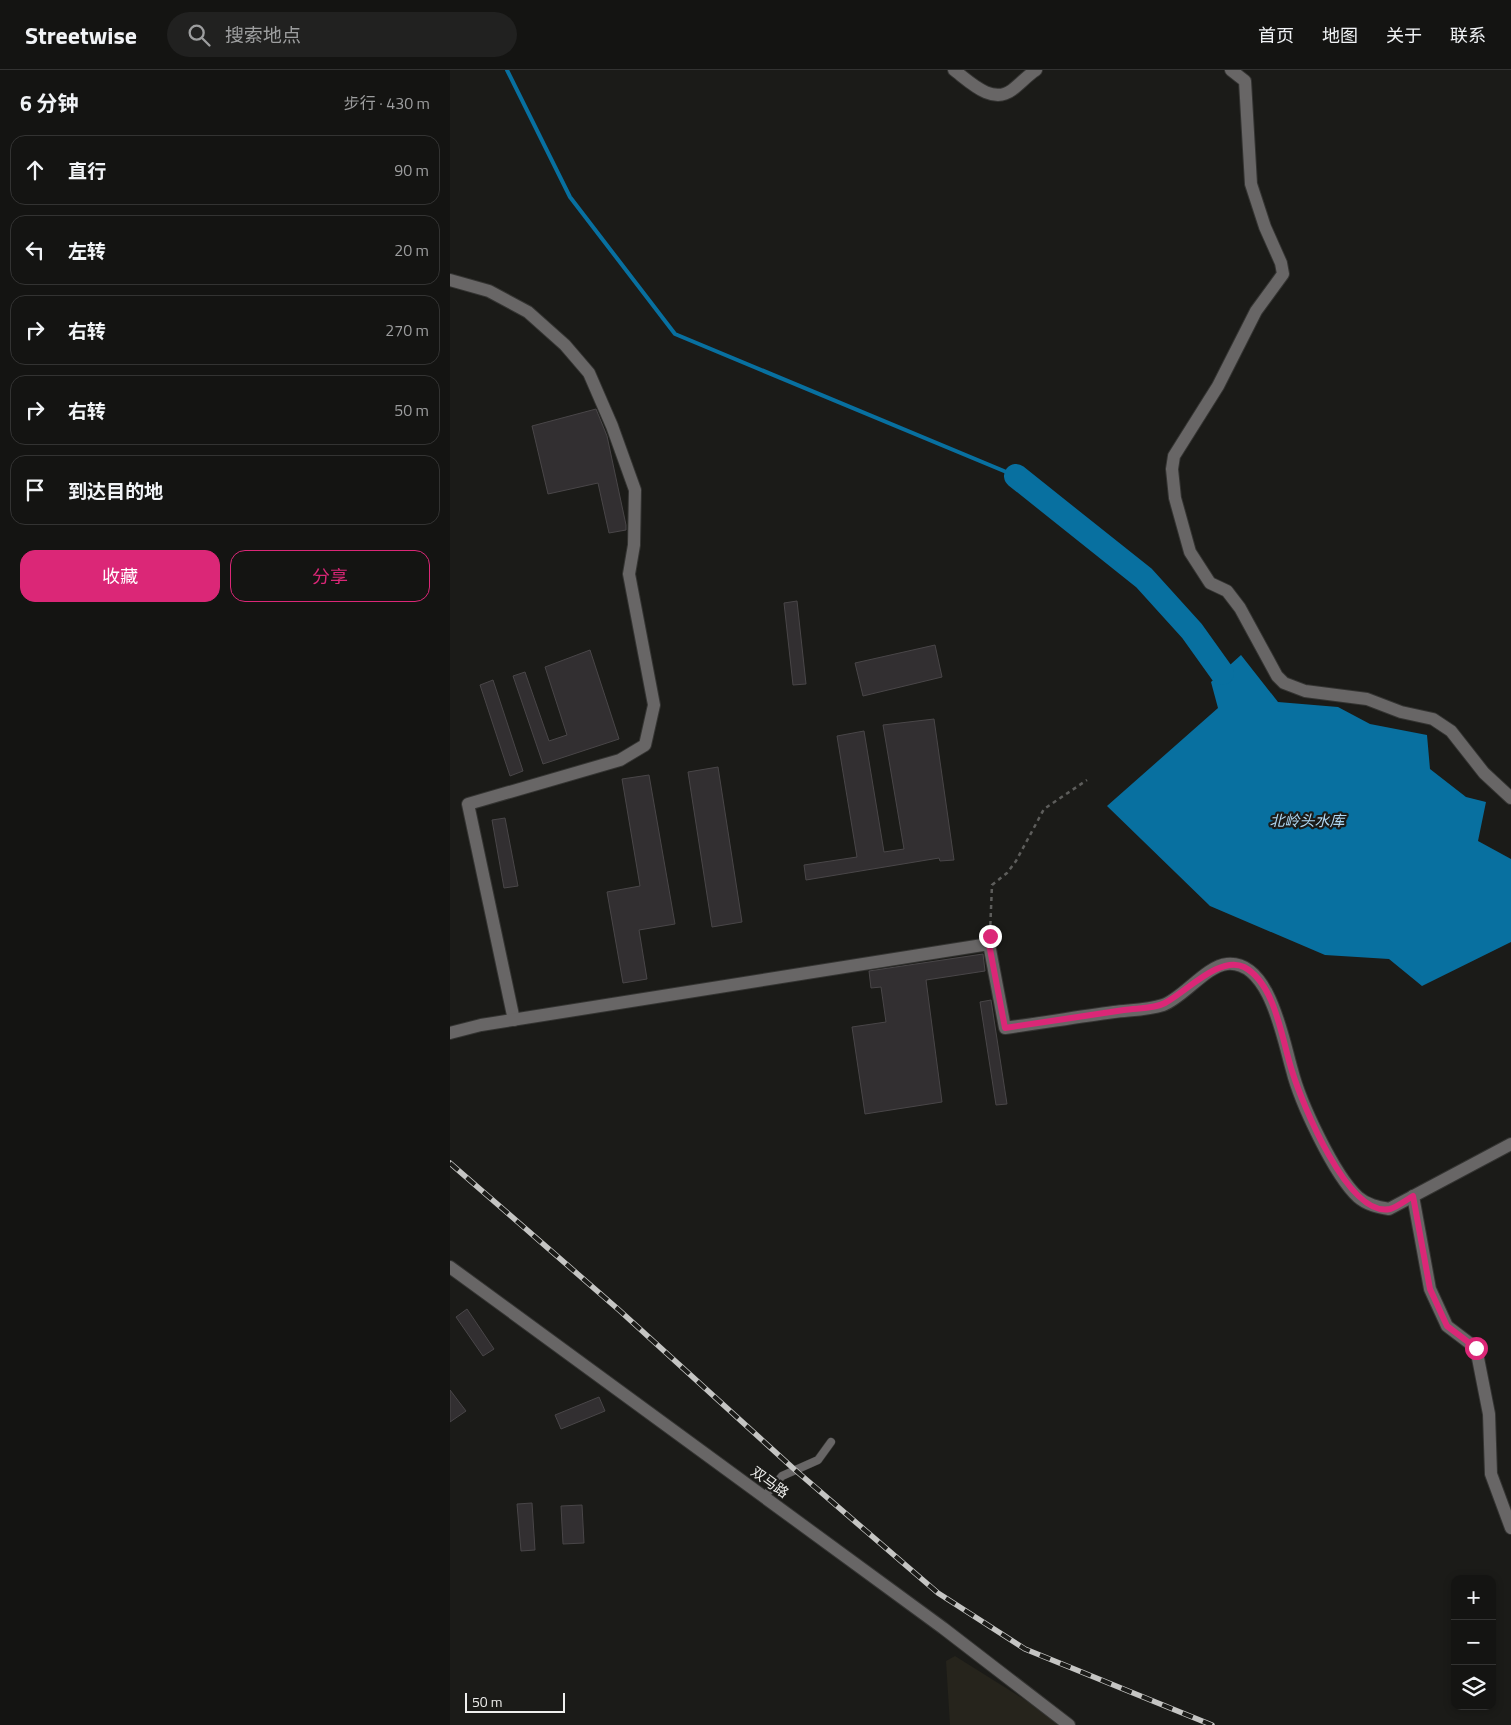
<!DOCTYPE html>
<html lang="zh">
<head>
<meta charset="utf-8">
<style>
  body { margin:0; font-family:"Titillium Web","Noto Sans SC",sans-serif; background:#212120; color:#f1f3f6 }
  .controls { position:absolute; right:15px; bottom:15px; display:grid; overflow:hidden; border-radius:10px; box-shadow:0 2px 8px #0003 }
  .controls button { width:45px; height:45px; display:grid; place-items:center; padding:0; border:0; border-bottom:1px solid #333332; background:#141412; color:#f1f3f6; font:25px sans-serif }
  .scale { position:absolute; left:15px; bottom:12px; width:100px; box-sizing:border-box; padding-left:5px; border:2px solid #efefed; border-top:0; font-size:14px; line-height:18px; white-space:nowrap; color:#efefed; -webkit-text-stroke:4px #1b1b18; paint-order:stroke }
  .stop { position:absolute; width:15px; height:15px; margin:-11px; border:4px solid #db2777; border-radius:50%; background:#fff }
  .stop.end { background:#db2777; border-color:#fff; box-shadow:0 1px 5px #0008 }
  .list { margin:0; padding:0; list-style:none }
  h2 { display:flex; justify-content:space-between; align-items:center; height:65px; margin:0; padding:0 20px; font-size:21px }
  h2 small { font-size:16px; font-weight:400; color:#9d9e9f }
  .list li { display:grid; grid-template-columns:32px 1fr auto; gap:15px; align-items:center; box-sizing:border-box; height:70px; margin:0 10px 10px; padding:0 10px; border:1px solid #333332; border-radius:15px }
  .list b { display:block; font-size:19px; white-space:nowrap }
  .list em { font-size:16px; font-style:normal; color:#9d9e9f }
  .actions { display:flex; gap:10px; padding:15px 20px }
  .actions a { flex:1; padding:11px 0; border:1px solid #db2777; border-radius:15px; text-align:center; font-size:18px; color:#db2777 }
  .actions .main { background:#db2777; color:#fff }
  .icon { flex:none; width:28px; height:28px; fill:none; stroke:currentColor; stroke-width:2; stroke-linecap:round; stroke-linejoin:round }
  .map { position:relative; flex:none; width:1061px; height:1655px; overflow:hidden }
  header { display:flex; align-items:center; gap:30px; box-sizing:border-box; height:70px; padding:0 25px; background:#141412; border-bottom:1px solid #333332 }
  header strong { font-size:24px }
  nav { display:flex; gap:28px; margin-inline-start:auto; font-size:18px }
  .search { width:350px; height:45px; background:#212120; display:flex; align-items:center; gap:12px; box-sizing:border-box; padding:0 18px; border-radius:28px; color:#9d9e9f; font-size:19px }
  main { display:flex }
  aside { flex:1; background:#141412 }
  .map>svg:first-child { display:block }
  .built { fill:#26241c }
  .water { fill:#0870a0 }
  .lines { fill:none; stroke-linecap:round; stroke-linejoin:round }
  .stream { stroke:#0870a0; stroke-width:4 }
  .river { stroke:#0870a0; stroke-width:24 }
  .building { fill:#322f31; stroke:#494648 }
  .service-casing { stroke:#343432; stroke-width:9 }
  .minor-casing { stroke:#343432; stroke-width:14 }
  .tertiary-casing { stroke:#343432; stroke-width:14 }
  .path { stroke:#5d5d5b; stroke-width:2.5; stroke-dasharray:4 4; stroke-linecap:butt }
  .service { stroke:#686666; stroke-width:8 }
  .minor { stroke:#686666; stroke-width:12 }
  .tertiary { stroke:#686666; stroke-width:12 }
  .rail-casing { stroke:#c5c5c3; stroke-width:5.5 }
  .rail { stroke:#1b1b18; stroke-width:4; stroke-dasharray:11; stroke-linecap:butt }
  .route { stroke:#db2777; stroke-width:6 }
  .labels { text-anchor:middle; stroke-width:4.5; stroke-linejoin:round; paint-order:stroke }
  .street-label { font-size:14px; fill:#efefed; stroke:#1b1b18 }
  .water-label { font-size:15px; font-style:italic; fill:#afd7f2; stroke:#1b1b18 }
</style>
</head>
<body>
<header>
<strong>Streetwise</strong>
<div class="search"><svg class="icon" aria-label="search" viewBox="0 0 24 24"><circle cx="10" cy="10" r="6"/><path d="M15 15l6 6"/></svg>搜索地点</div>
<nav><a>首页</a><a>地图</a><a>关于</a><a>联系</a></nav>
</header>
<main>
<aside>
<h2>6 分钟<small>步行 · 430 m</small></h2>
<ul class="list">
<li><svg class="icon" aria-label="ahead" viewBox="0 0 24 24"><path d="M12 20V5M6 11l6-6 6 6"/></svg><div><b>直行</b></div><em>90 m</em></li>
<li><svg class="icon" aria-label="left" viewBox="0 0 24 24"><path d="M17 20v-9H6M10 6l-5 5 5 5"/></svg><div><b>左转</b></div><em>20 m</em></li>
<li><svg class="icon" aria-label="right" viewBox="0 0 24 24"><path d="M7 20v-9h11M14 6l5 5-5 5"/></svg><div><b>右转</b></div><em>270 m</em></li>
<li><svg class="icon" aria-label="right" viewBox="0 0 24 24"><path d="M7 20v-9h11M14 6l5 5-5 5"/></svg><div><b>右转</b></div><em>50 m</em></li>
<li><svg class="icon" aria-label="arrive" viewBox="0 0 24 24"><path d="M6 21V4h12l-3 4 3 4H6"/></svg><div><b>到达目的地</b></div></li>
</ul>
<div class="actions"><a class="main">收藏</a><a>分享</a></div>
</aside>
<div class="map">
<svg width="1061" height="1655" viewBox="0 0 1061 1655">
  <rect width="100%" height="100%" fill="#1b1b18"/>
  <path class="built" d="M505,1586L615,1655H500L496,1591Z"/>
  <path class="water" d="M791,585L828,632L888,637L920,654L977,665L980,699L1016,727L1036,732L1028,771L1061,789V872L972,916L939,889L875,885L760,836L657,736L768,638L761,612Z"/>
  <g class="lines">
    <path class="stream" d="M57,0L120,127L225,264L566,406"/>
    <path class="river" d="M566,406L694,508L742,561L772,603"/>
  </g>
  <g class="building">
    <path d="M146,339L157,366L176,455V460L159,463L148,413L98,424L82,356Z"/>
    <path d="M347,531L356,614L343,615L334,533Z"/>
    <path d="M485,575L492,607L413,626L405,593Z"/>
    <path d="M140,580L169,669L93,694L63,606L75,602L99,671L117,665L95,597Z"/>
    <path d="M43,610L73,701L60,706L30,615Z"/>
    <path d="M484,649L504,790L490,791L489,788L356,810L354,795L407,787L387,666L414,661L434,782L454,779L433,655Z"/>
    <path d="M268,697L292,852L262,857L238,702Z"/>
    <path d="M199,705L225,854L189,860L197,909L173,913L157,822L190,816L172,709Z"/>
    <path d="M55,748L68,816L54,818L42,750Z"/>
    <path d="M533,884L535,901L476,910L492,1032L415,1044L402,957L436,952L431,917L421,918L419,901Z"/>
    <path d="M541,930L557,1034L546,1035L530,932Z"/>
    <path d="M17,1239L44,1279L33,1286L6,1247Z"/>
    <path d="M0,1320L16,1341L0,1352Z"/>
    <path d="M149,1327L155,1341L111,1359L105,1345Z"/>
    <path d="M82,1433L85,1480L71,1481L67,1434Z"/>
    <path d="M132,1435L134,1473L113,1474L111,1436Z"/>
  </g>
  <g class="lines">
    <g class="service-casing">
      <path id="service" d="M314,1427L332,1406L368,1390L381,1372"/>
    </g>
    <g class="minor-casing">
      <g id="minor">
        <path d="M504,0C520,12 542,35 562,20C571,13 577,6 586,0"/>
        <path d="M781,0L795,11L801,114L815,157L831,193L833,204L806,241L768,316L724,386L722,399L725,428L740,482L760,513L777,521L790,538L827,606L834,613L855,621L917,629L951,642L983,649L1001,661L1034,703L1061,728"/>
        <path d="M0,210L39,221L78,242L115,275L139,303L162,356L185,420L184,475L179,504L204,635L195,675L170,690L18,734L64,950"/>
        <path d="M0,963L31,955L539,874L555,958C591,953 627,947 664,942C679,940 698,940 713,935C733,928 756,896 777,894C820,890 833,970 842,1000C850,1032 884,1105 908,1127C917,1135 928,1137 939,1139L1061,1074"/>
        <path d="M963,1126L980,1219L997,1256L1026,1278L1039,1344L1041,1404L1061,1458"/>
      </g>
    </g>
    <g class="tertiary-casing">
      <path id="tertiary" d="M0,1197L493,1558L619,1655"/>
    </g>
    <path class="path" d="M540,863L542,815L557,803L566,791L594,739L637,710"/>
    <use href="#service" class="service"/>
    <use href="#minor" class="minor"/>
    <use href="#tertiary" class="tertiary"/>
    <g class="rail-casing">
      <path id="rail" d="M0,1093L169,1240L344,1399L488,1523L575,1579L762,1655"/>
    </g>
    <use href="#rail" class="rail"/>
  </g>
  <g class="lines">
    <path class="route" d="M540,866L539,874L555,958C595,952 634,946 674,940C687,938 704,939 715,933C736,922 770,885 794,897C826,914 832,971 842,1001C852,1033 898,1148 940,1139C947,1137 956,1130 963,1126L980,1219L997,1256L1026,1278"/>
  </g>
  <g class="labels">
    <g class="street-label">
      <text transform="translate(320 1412) rotate(36)" y="5">双马路</text>
    </g>
    <g class="water-label">
      <text x="857" y="756">北岭头水库</text>
    </g>
  </g>
</svg>
<div class="controls">
<button>+</button>
<button>−</button>
<button><svg class="icon" aria-label="layers" viewBox="0 0 24 24"><path d="M12 4l9 5-9 5-9-5zM3 14l9 5 9-5"/></svg></button>
</div>
<div class="scale">50 m</div>
<div class="stop" style="left:1026px;top:1278px"></div>
<div class="stop end" style="left:540px;top:866px"></div>
</div>
</main>
</body>
</html>
